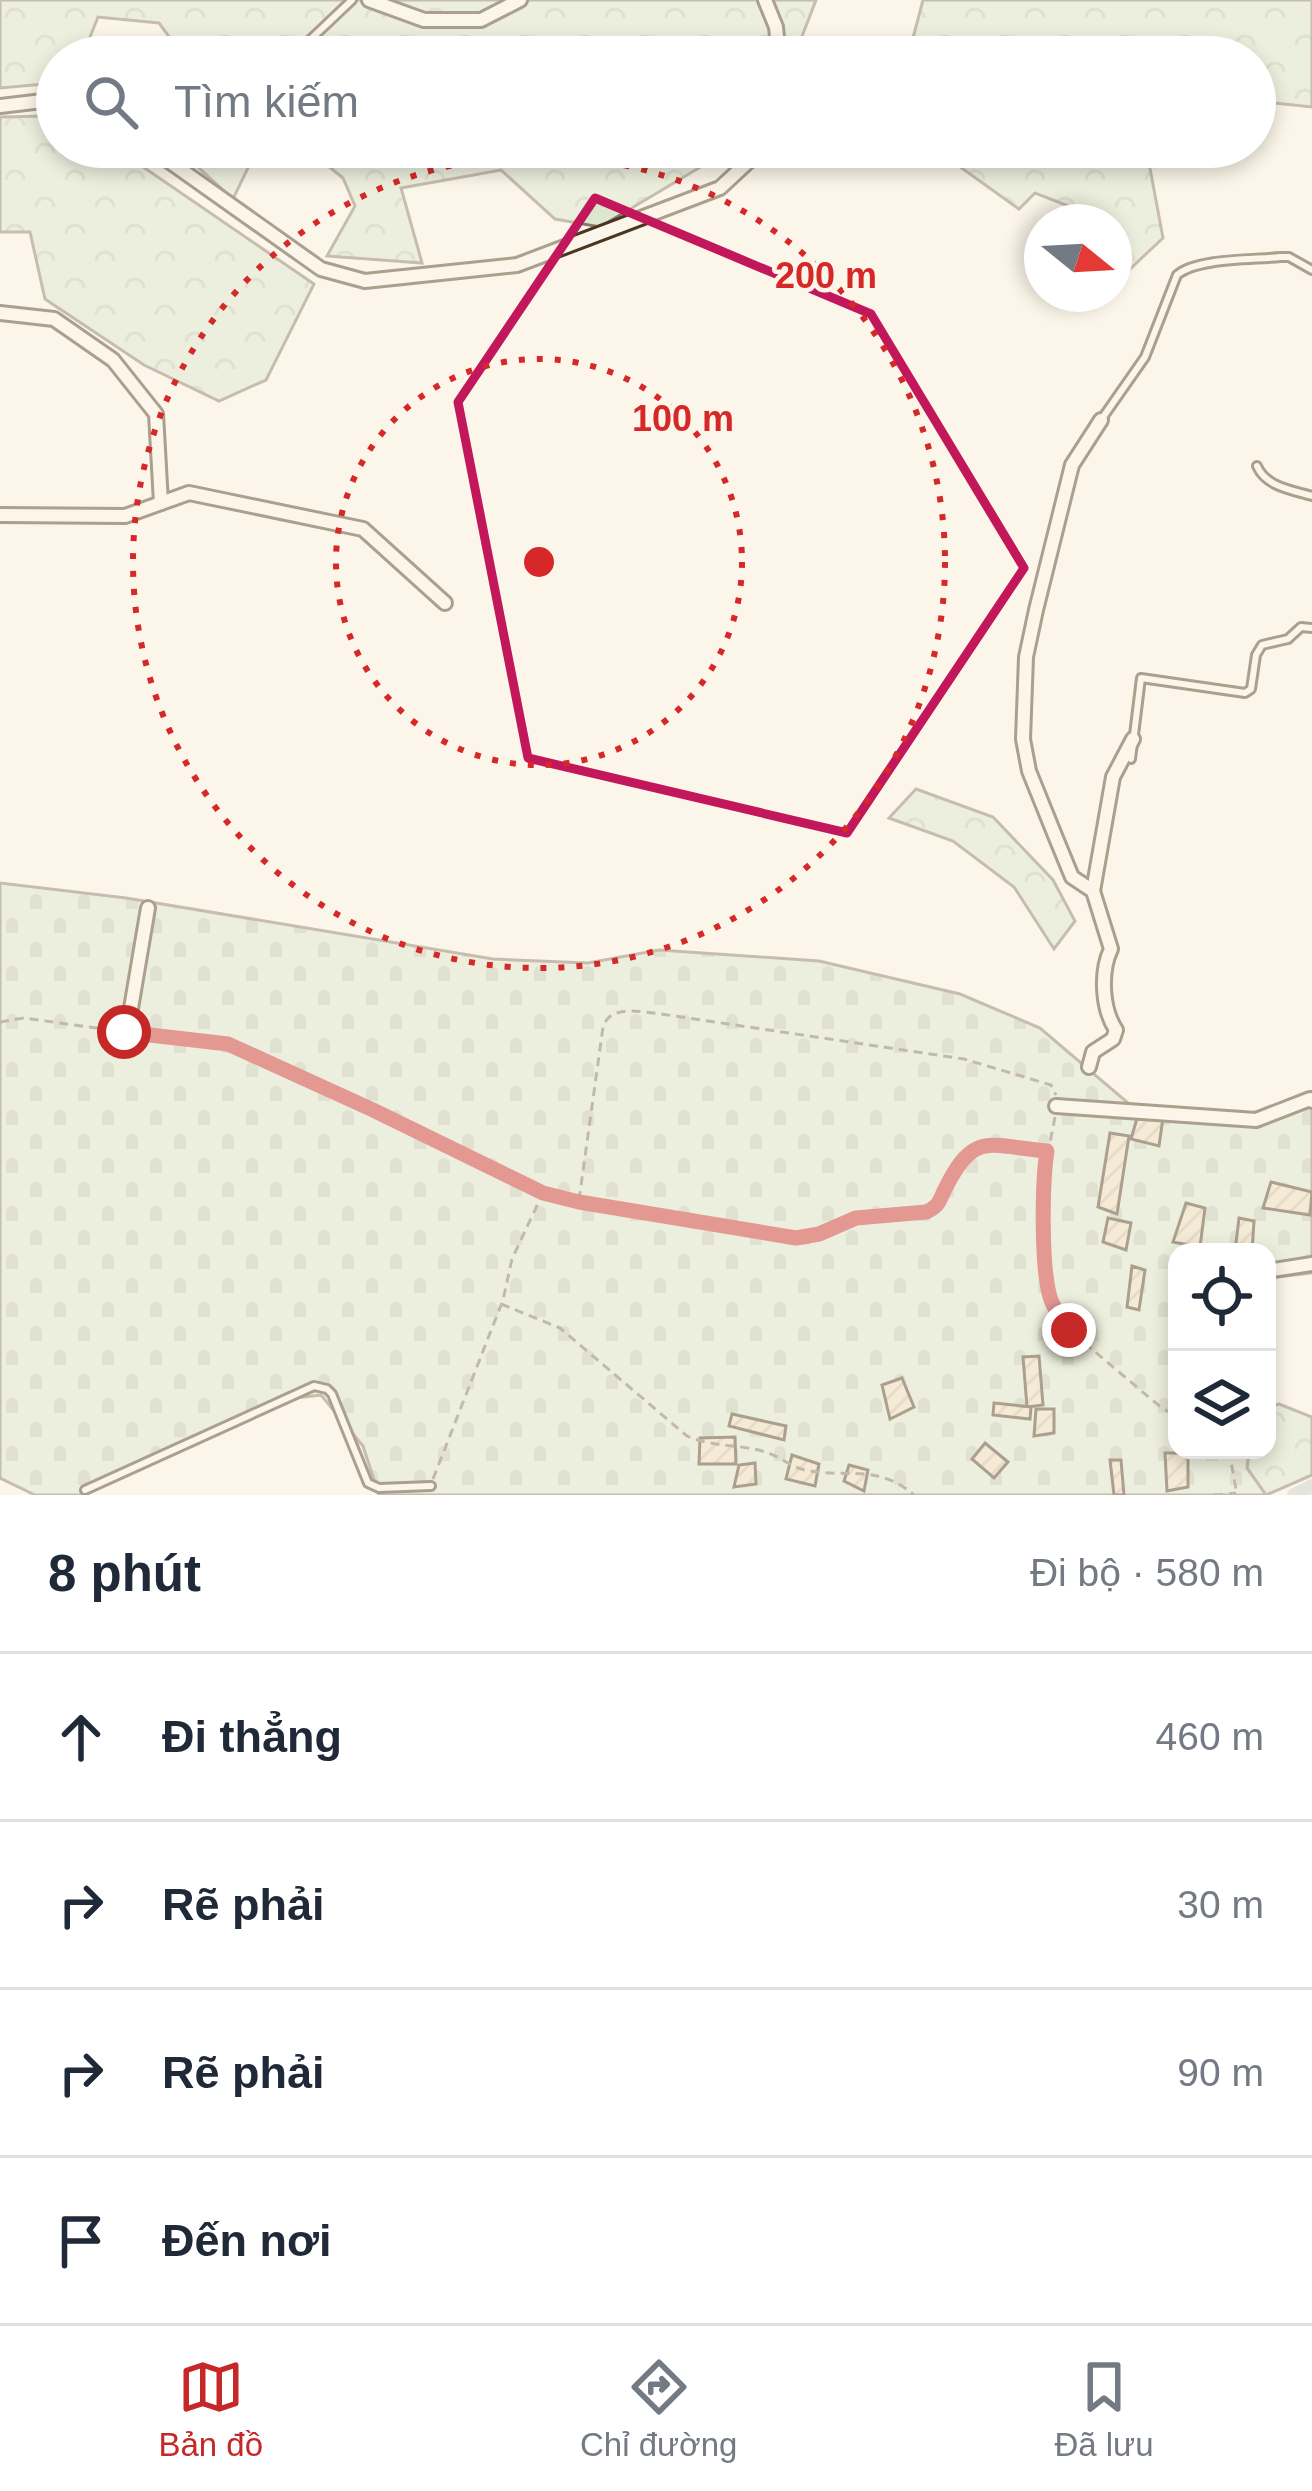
<!DOCTYPE html>
<html lang="vi">
<head>
<meta charset="utf-8">
<style>
  body { margin:0; font-family:Helvetica,sans-serif; background:#f6f6f7; color:#1f2937 }
  .controls { position:absolute; right:36px; bottom:36px; display:grid; overflow:hidden; border-radius:24px; box-shadow:0 6px 18px #0003 }
  .controls button { width:108px; height:108px; display:grid; place-items:center; padding:0; border:0; border-bottom:3px solid #e0e1e3; background:#fff; color:#1f2937; font:60px sans-serif }
  .compass { position:absolute; left:1024px; top:204px; width:108px; height:108px; border-radius:50%; background:#fff; box-shadow:0 6px 18px #0003; rotate:108deg }
  .stop { position:absolute; width:36px; height:36px; margin:-27px; border:9px solid #c62828; border-radius:50%; background:#fff }
  .stop.end { background:#c62828; border-color:#fff; box-shadow:0 3px 12px #0008 }
  .list { margin:0; padding:0; list-style:none }
  h2 { display:flex; justify-content:space-between; align-items:center; height:156px; margin:0; padding:0 48px; font-size:51px }
  h2 small { font-size:39px; font-weight:400; color:#747a83 }
  .list li { display:grid; grid-template-columns:78px 1fr auto; gap:36px; align-items:center; box-sizing:border-box; height:168px; padding:0 48px; border-top:3px solid #e0e1e3 }
  .list b { display:block; font-size:45px; white-space:nowrap }
  .list em { font-size:39px; font-style:normal; color:#747a83 }
  .icon { flex:none; width:66px; height:66px; fill:none; stroke:currentColor; stroke-width:2; stroke-linecap:round; stroke-linejoin:round }
  .map { position:relative; flex:none; width:1312px; height:1495px; overflow:hidden }
  .search { position:absolute; background:#fff; box-shadow:0 6px 18px #0003; left:36px; right:36px; top:36px; height:132px; display:flex; align-items:center; gap:30px; box-sizing:border-box; padding:0 42px; border-radius:66px; color:#747a83; font-size:45px }
  .sheet { height:828px; background:#fff }
  nav { display:flex; justify-content:space-around; align-items:center; box-sizing:border-box; height:168px; border-top:3px solid #e0e1e3; background:#fff; font-size:33px; color:#747a83 }
  nav a { display:grid; justify-items:center; gap:6px }
  nav .on { color:#c62828 }
  .map>svg:first-child { display:block }
  .forest { fill:url(#forest-crowns); stroke:#887966; stroke-width:3 }
  .cemetery { fill:url(#cemetery-stones); stroke:#887966; stroke-width:3 }
  .lines { fill:none; stroke-linecap:round; stroke-linejoin:round }
  .canal { stroke:#c9cecd; stroke-width:14 }
  .building { fill:url(#building-hatch); stroke:#4a3520; stroke-width:3 }
  .service-casing { stroke:#4a3520; stroke-width:12 }
  .minor-casing { stroke:#4a3520; stroke-width:18 }
  .path { stroke:#7f6f5c; stroke-width:3; stroke-dasharray:9 6; stroke-linecap:butt }
  .service { stroke:#fbf6e9; stroke-width:6 }
  .minor { stroke:#fbf6e9; stroke-width:12 }
  .route { stroke:#c62828; stroke-width:15 }
  .marked { fill:none; stroke:#c2185b; stroke-width:9; stroke-linejoin:round }
  .ring { fill:none; stroke:#d62828; stroke-width:6; stroke-dasharray:6 12 }
  .centre { fill:#d62828; stroke:#fbf6e9; stroke-width:6 }
  .ring-label { font-size:36px; text-anchor:middle; font-weight:bold; fill:#d62828; stroke:#fbf6e9; stroke-width:9; stroke-linejoin:round; paint-order:stroke }
</style>
</head>
<body>
<div class="map">
<svg width="1312" height="1495" viewBox="0 0 1312 1495">
  <defs>
    <pattern id="forest-crowns" width="20" height="18" patternUnits="userSpaceOnUse" patternTransform="scale(3)"><rect width="20" height="18" fill="#dce7d0"/><path d="M2 6a3 3 0 1 1 6 0M12 15a3 3 0 1 1 6 0" fill="none" stroke="#bec7b2"/></pattern>
    <pattern id="cemetery-stones" width="16" height="16" patternUnits="userSpaceOnUse" patternTransform="scale(3)"><rect width="16" height="16" fill="#dce7d0"/><path d="M2 7V4a2 2 0 0 1 4 0v3zM10 15v-3a2 2 0 0 1 4 0v3z" fill="#bec7b2"/></pattern>
    <pattern id="building-hatch" width="6" height="6" patternUnits="userSpaceOnUse" patternTransform="scale(3)"><rect width="6" height="6" fill="#ecdcbc"/><path d="M-1 1l2-2M0 6l6-6M5 7l2-2" fill="none" stroke="#ccbda1"/></pattern>
  </defs>
  <rect width="100%" height="100%" fill="#fbf6e9"/>
  <g class="forest">
    <path d="M0,0H816L794,57H184L159,23L98,17L82,57H57V83L0,88Z"/>
    <path d="M923,0H1312V107L1255,101V57H908Z"/>
    <path d="M47,116L57,120V147H114L314,284L266,380L219,401L144,365L45,299L30,232H0V117Z"/>
    <path d="M176,147H258L233,199Z"/>
    <path d="M305,147H734L600,227L555,219L501,170L401,188L422,263L327,256L355,206L343,178Z"/>
    <path d="M947,147H1146L1163,238L1114,284V222H1098L1097,217L1035,193L1019,209L942,154Z"/>
    <path d="M916,789L993,817L1053,880L1075,921L1054,949L1014,887L953,841L889,818Z"/>
    <path d="M1279,1404L1312,1417V1475L1266,1495L1247,1468L1249,1450H1267V1407Z"/>
  </g>
  <path class="cemetery" d="M0,883L126,898L493,959L588,963L659,950L819,961L960,994L1040,1028L1135,1109L1271,1116L1312,1100V1273L1267,1278V1252H1177V1450H1249L1247,1468L1266,1495H379L363,1446L321,1395L296,1398L80,1495H35L0,1478Z"/>
  <g class="lines">
    <path class="canal" d="M1294,1495L1312,1486"/>
  </g>
  <g class="building">
    <path d="M1138,1115L1163,1118L1159,1146L1131,1139Z"/>
    <path d="M1110,1133L1129,1136L1117,1214L1098,1207Z"/>
    <path d="M1271,1182L1312,1192L1310,1215L1263,1208Z"/>
    <path d="M1186,1203L1205,1208L1200,1247L1173,1242Z"/>
    <path d="M1108,1218L1131,1223L1126,1250L1103,1242Z"/>
    <path d="M1239,1218L1254,1221L1252,1252L1235,1251Z"/>
    <path d="M1132,1266L1145,1270L1139,1310L1127,1307Z"/>
    <path d="M1039,1356L1043,1405L1027,1407L1023,1357Z"/>
    <path d="M902,1378L914,1407L890,1419L882,1385Z"/>
    <path d="M994,1403L1031,1407L1030,1419L993,1415Z"/>
    <path d="M1036,1409H1054V1433L1034,1436Z"/>
    <path d="M732,1414L786,1426L784,1440L729,1426Z"/>
    <path d="M735,1437L736,1464H699L700,1438Z"/>
    <path d="M985,1443L1008,1462L994,1478L972,1459Z"/>
    <path d="M1165,1453H1188V1487L1167,1491Z"/>
    <path d="M792,1455L819,1464L815,1486L786,1479Z"/>
    <path d="M1110,1460H1121L1124,1495H1114Z"/>
    <path d="M755,1463L756,1484L734,1487L739,1465Z"/>
    <path d="M849,1465L868,1470L864,1491L844,1481Z"/>
  </g>
  <g class="lines">
    <g class="service-casing">
      <g id="service">
        <path d="M292,57L352,0"/>
        <path d="M1101,420L1145,357L1177,275C1197,258 1253,260 1280,257H1289L1312,270"/>
        <path d="M1257,466C1266,487 1292,490 1312,496"/>
        <path d="M1131,759L1141,678L1245,693L1251,689L1256,655L1262,645L1288,639L1301,627L1312,628"/>
        <path d="M85,1490L314,1386L327,1389L332,1394L368,1483L379,1488L431,1486"/>
      </g>
    </g>
    <g class="minor-casing">
      <g id="minor">
        <path d="M369,0L424,20H481L520,0"/>
        <path d="M765,0L776,27L779,57"/>
        <path d="M0,106L51,100L57,103"/>
        <path d="M149,147L321,269L365,281L517,265L720,188L764,147"/>
        <path d="M0,313L54,319L113,360L156,414L161,503"/>
        <path d="M0,515L125,516L189,493L363,529L445,603"/>
        <path d="M1093,891L1113,777L1133,739"/>
        <path d="M127,1032L148,908"/>
        <path d="M1089,1067L1093,1052L1113,1039L1116,1030C1102,1009 1100,972 1111,949L1093,891L1072,877L1056,838L1029,771L1023,739L1026,657L1036,610L1072,465L1101,420"/>
        <path d="M1056,1106L1256,1120L1310,1099L1312,1101"/>
        <path d="M1267,1271L1312,1264"/>
      </g>
    </g>
    <g class="path">
      <path d="M0,1022L24,1018L117,1031"/>
      <path d="M139,1033L228,1044L373,1110L543,1193L579,1203L796,1238L819,1234L856,1218L926,1212C938,1207 939,1202 944,1191C974,1130 987,1146 1047,1152"/>
      <path d="M1055,1117L1043,1179L1046,1272L1050,1301L1069,1330L1163,1409L1177,1415"/>
      <path d="M579,1200L603,1027C610,1004 641,1012 661,1014L964,1059L1051,1085L1056,1095"/>
      <path d="M501,1304L560,1328L687,1436C711,1447 737,1444 762,1451C777,1454 790,1467 805,1470C847,1479 877,1463 914,1495"/>
      <path d="M1229,1450L1237,1495"/>
      <path d="M433,1479L503,1300L512,1259L541,1197"/>
      <path d="M1214,1495L1236,1493"/>
    </g>
    <use href="#service" class="service"/>
    <use href="#minor" class="minor"/>
  </g>
  <g class="lines">
    <path class="route" d="M124,1032L228,1044L373,1110L543,1193L579,1202L796,1238L819,1234L856,1218L926,1212C938,1207 939,1202 944,1191C974,1130 987,1146 1047,1151C1042,1183 1041,1266 1050,1297C1053,1309 1063,1320 1069,1330"/>
  </g>
  <path d="M0 0H1312V1495H0ZM595,198L871,314L1024,568L847,833L528,758L458,402Z" fill="#fbf6e9" fill-opacity=".55" fill-rule="evenodd"/>
  <path class="marked" d="M595,198L871,314L1024,568L847,833L528,758L458,402Z"/>
  <g class="ring">
    <circle cx="539" cy="562" r="203"/>
    <circle cx="539" cy="562" r="406"/>
  </g>
  <circle cx="539" cy="562" r="18" class="centre"/>
  <g class="ring-label">
    <text x="826" y="288">200 m</text>
    <text x="683" y="431">100 m</text>
  </g>
</svg>
<div class="controls">
<button><svg class="icon" aria-label="locate" viewBox="0 0 24 24"><circle cx="12" cy="12" r="6"/><path d="M12 2v4M12 18v4M2 12h4M18 12h4"/></svg></button>
<button><svg class="icon" aria-label="layers" viewBox="0 0 24 24"><path d="M12 4l9 5-9 5-9-5zM3 14l9 5 9-5"/></svg></button>
</div>
<svg class="compass" viewBox="-18 -18 36 36"><path d="M0-13l5 13h-10z" fill="#e53935"/><path d="M0 13l5-13h-10z" fill="#747a83"/></svg>
<div class="stop" style="left:124px;top:1032px"></div>
<div class="stop end" style="left:1069px;top:1330px"></div>
<div class="search"><svg class="icon" aria-label="search" viewBox="0 0 24 24"><circle cx="10" cy="10" r="6"/><path d="M15 15l6 6"/></svg>Tìm kiếm</div>
</div>
<section class="sheet">
<h2>8 phút<small>Đi bộ · 580 m</small></h2>
<ul class="list">
<li><svg class="icon" aria-label="ahead" viewBox="0 0 24 24"><path d="M12 20V5M6 11l6-6 6 6"/></svg><div><b>Đi thẳng</b></div><em>460 m</em></li>
<li><svg class="icon" aria-label="right" viewBox="0 0 24 24"><path d="M7 20v-9h11M14 6l5 5-5 5"/></svg><div><b>Rẽ phải</b></div><em>30 m</em></li>
<li><svg class="icon" aria-label="right" viewBox="0 0 24 24"><path d="M7 20v-9h11M14 6l5 5-5 5"/></svg><div><b>Rẽ phải</b></div><em>90 m</em></li>
<li><svg class="icon" aria-label="arrive" viewBox="0 0 24 24"><path d="M6 21V4h12l-3 4 3 4H6"/></svg><div><b>Đến nơi</b></div></li>
</ul>
</section>
<nav>
<a class="on"><svg class="icon" aria-label="map" viewBox="0 0 24 24"><path d="M3 6l6-2 6 2 6-2v14l-6 2-6-2-6 2zM9 4v14M15 6v14"/></svg>Bản đồ</a>
<a><svg class="icon" aria-label="directions" viewBox="0 0 24 24"><path d="M12 3l9 9-9 9-9-9zM9 14v-3h6M13 9l2 2-2 2"/></svg>Chỉ đường</a>
<a><svg class="icon" aria-label="saved" viewBox="0 0 24 24"><path d="M7 4h10v16l-5-4-5 4z"/></svg>Đã lưu</a>
</nav>
</body>
</html>
